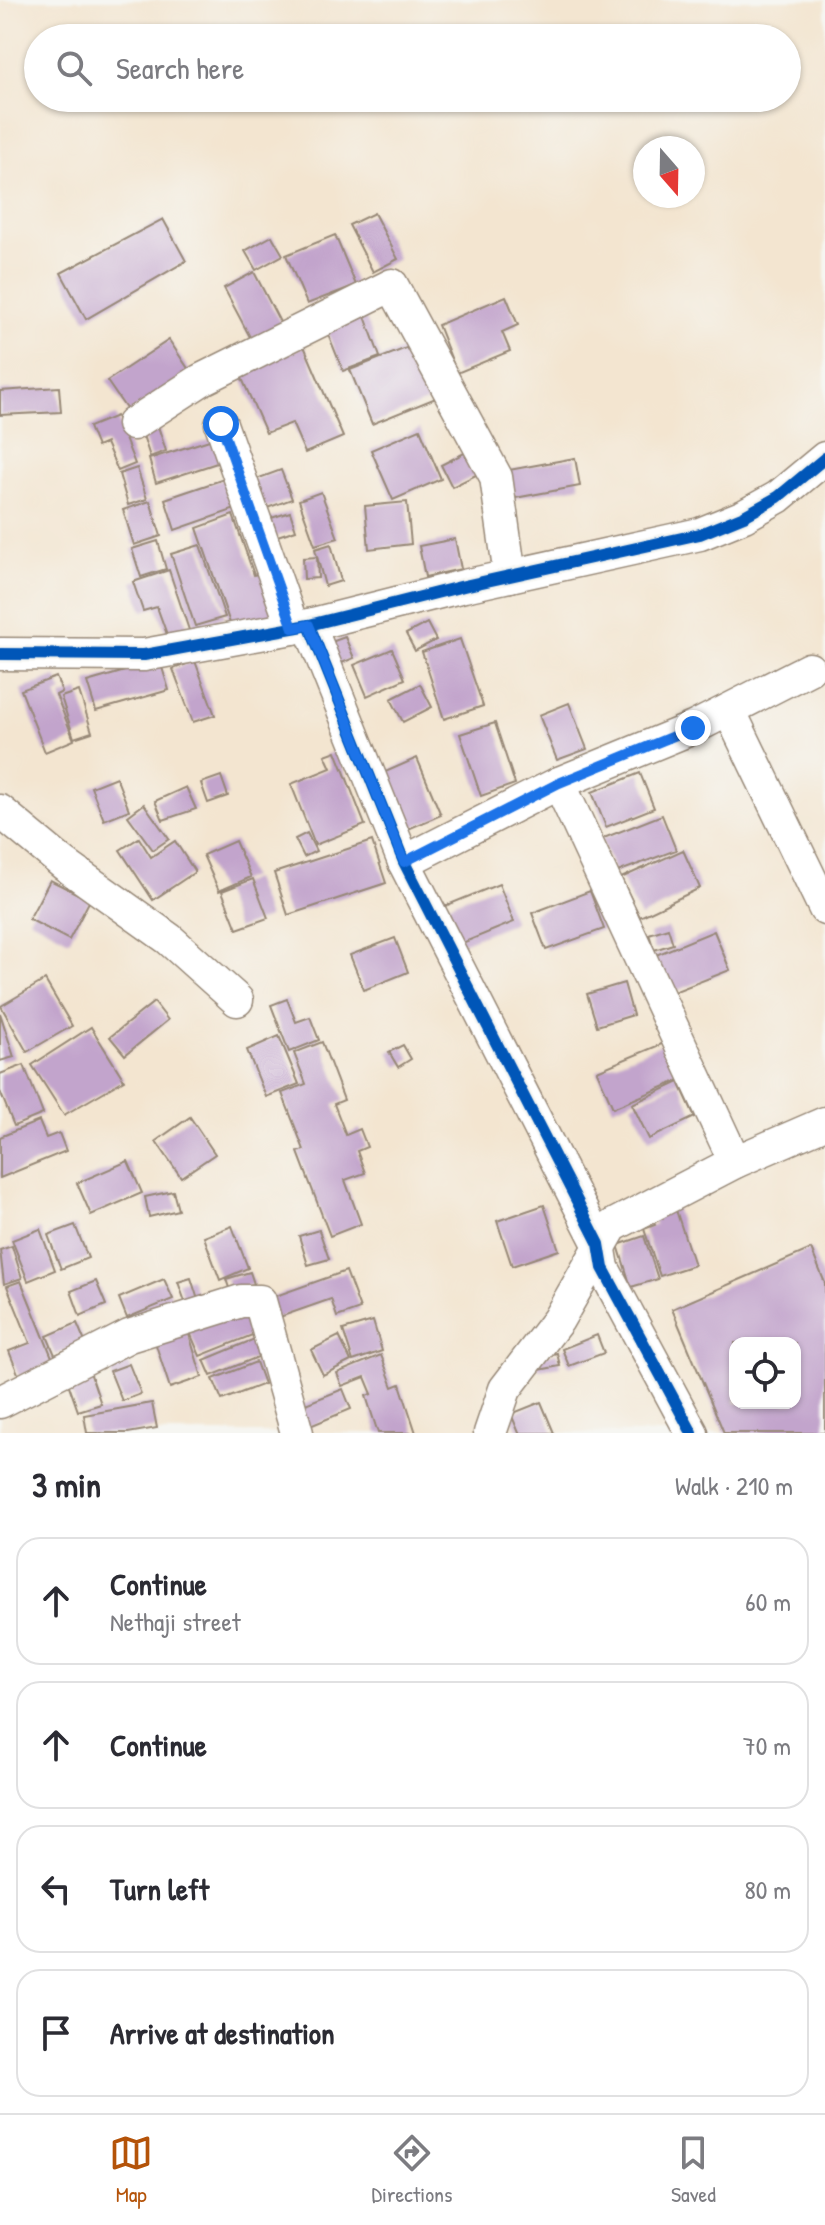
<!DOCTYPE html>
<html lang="en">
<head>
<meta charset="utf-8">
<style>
  body { margin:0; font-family:"Patrick Hand",sans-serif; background:#f2f2f3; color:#2b2b33 }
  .controls { position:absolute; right:24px; bottom:24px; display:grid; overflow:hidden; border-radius:16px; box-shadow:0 2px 6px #0004 }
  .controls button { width:72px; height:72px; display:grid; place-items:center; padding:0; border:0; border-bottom:2px solid #e1e1e2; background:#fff; color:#2b2b33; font:40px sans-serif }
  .compass { position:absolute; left:633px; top:136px; width:72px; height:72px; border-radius:50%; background:#fff; box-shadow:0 2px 6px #0004; rotate:160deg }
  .stop { position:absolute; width:24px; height:24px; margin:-18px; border:6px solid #1a73e8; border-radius:50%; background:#fff }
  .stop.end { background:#1a73e8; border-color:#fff; box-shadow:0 2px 8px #0008 }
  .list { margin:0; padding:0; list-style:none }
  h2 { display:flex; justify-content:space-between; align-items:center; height:104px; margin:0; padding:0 32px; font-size:34px }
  h2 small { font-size:26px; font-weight:400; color:#7c7c81 }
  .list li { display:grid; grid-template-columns:52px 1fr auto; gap:24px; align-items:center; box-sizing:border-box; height:128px; margin:0 16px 16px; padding:0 16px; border:2px solid #e1e1e2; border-radius:24px }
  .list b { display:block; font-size:30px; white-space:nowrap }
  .list p { margin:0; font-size:26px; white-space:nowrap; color:#7c7c81 }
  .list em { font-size:26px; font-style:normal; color:#7c7c81 }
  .icon { flex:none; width:44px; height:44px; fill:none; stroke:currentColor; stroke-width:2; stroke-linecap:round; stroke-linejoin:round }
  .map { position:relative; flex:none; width:825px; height:1433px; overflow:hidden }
  .search { position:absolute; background:#fff; box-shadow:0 2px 6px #0004; left:24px; right:24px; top:24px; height:88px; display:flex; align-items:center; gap:20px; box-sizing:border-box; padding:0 28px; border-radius:44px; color:#7c7c81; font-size:30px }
  .sheet { height:680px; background:#fff }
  nav { display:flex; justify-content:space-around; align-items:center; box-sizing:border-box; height:112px; border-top:2px solid #e1e1e2; background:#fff; font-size:22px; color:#7c7c81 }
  nav a { display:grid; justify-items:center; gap:4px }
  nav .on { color:#b45309 }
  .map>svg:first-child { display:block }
  .building { fill:#c2a4cc; fill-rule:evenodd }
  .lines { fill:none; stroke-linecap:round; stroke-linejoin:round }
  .minor-casing { stroke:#978877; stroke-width:35 }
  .minor { stroke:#fff; stroke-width:32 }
  .cycleway-casing { stroke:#f6f6f2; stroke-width:17 }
  .cycleway { stroke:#0057b8; stroke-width:12 }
  .route { stroke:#1a73e8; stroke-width:10 }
</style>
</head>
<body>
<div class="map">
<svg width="825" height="1433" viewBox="0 0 825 1433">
  <rect width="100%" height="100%" fill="#f6f6f2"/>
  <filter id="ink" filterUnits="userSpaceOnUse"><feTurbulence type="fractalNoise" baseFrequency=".0125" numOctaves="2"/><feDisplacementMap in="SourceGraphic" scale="16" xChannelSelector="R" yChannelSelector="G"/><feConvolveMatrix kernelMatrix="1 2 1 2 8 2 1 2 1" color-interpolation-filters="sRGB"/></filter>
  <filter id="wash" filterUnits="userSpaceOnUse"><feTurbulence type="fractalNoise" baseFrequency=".006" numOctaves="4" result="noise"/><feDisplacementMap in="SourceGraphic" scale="32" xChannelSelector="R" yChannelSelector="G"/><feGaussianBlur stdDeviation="1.8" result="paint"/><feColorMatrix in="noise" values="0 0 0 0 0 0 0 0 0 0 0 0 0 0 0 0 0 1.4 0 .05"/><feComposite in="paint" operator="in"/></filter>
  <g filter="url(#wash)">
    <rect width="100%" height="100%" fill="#f3e5d0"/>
    <g id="blocks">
      <g class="building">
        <path d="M374,213L398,259L373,272L349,225Z"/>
        <path d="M163,219L186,261L86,319L61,273Z"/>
        <path d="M335,235L356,285L307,304L286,255Z"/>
        <path d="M272,236L283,255L256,270L245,251Z"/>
        <path d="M254,272L281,324L251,339L224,288Z"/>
        <path d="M506,296L518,325L502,332L510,351L457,373L438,325Z"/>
        <path d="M363,311L380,357L343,371L325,326Z"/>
        <path d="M169,340L191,373L129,413L107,381Z"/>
        <path d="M419,343L441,396L372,424L350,370Z"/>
        <path d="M304,346L343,437L305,453L292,423L266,433L240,374Z"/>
        <path d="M59,387L61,412L0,415V391Z"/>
        <path d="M116,416L135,464L118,471L106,443L97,447L89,427Z"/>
        <path d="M156,420L166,451L150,457L140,426Z"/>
        <path d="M420,429L441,479L393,500L371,450Z"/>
        <path d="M222,436L229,459L156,483L149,459Z"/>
        <path d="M470,450L482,472L452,487L441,465Z"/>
        <path d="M575,458L580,486L515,498L509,470Z"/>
        <path d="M137,468L147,499L128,505L119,474Z"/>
        <path d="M281,470L292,499L259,511L248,482Z"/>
        <path d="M236,475L247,505L175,530L165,499Z"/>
        <path d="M321,492L338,538L315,545L299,500Z"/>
        <path d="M150,501L161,536L134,545L123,510Z"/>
        <path d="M407,502L411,544L369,549L365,506Z"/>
        <path d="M290,512L296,530L268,539L262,521Z"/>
        <path d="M233,515L254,575L268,570L284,617L231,626L197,528Z"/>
        <path d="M455,539L461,569L425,577L419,546Z"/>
        <path d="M158,541L166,569L141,577L132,549Z"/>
        <path d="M331,544L341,581L325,586L315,549Z"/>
        <path d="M200,545L225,617L195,626L171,554Z"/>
        <path d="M317,557L318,578L304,579L303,558Z"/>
        <path d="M169,570L190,633L169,640L157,607L143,611L133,582Z"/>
        <path d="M427,623L436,640L415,651L406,634Z"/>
        <path d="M345,637L354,658L332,667L323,645Z"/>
        <path d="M460,639L483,706L444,719L422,652Z"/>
        <path d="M392,649L405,679L367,696L354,665Z"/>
        <path d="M160,661L169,690L96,711L87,682Z"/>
        <path d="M195,661L215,715L193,722L173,669Z"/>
        <path d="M56,677L62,692L56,695L74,740L45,752L21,690Z"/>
        <path d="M420,684L432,707L403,722L391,699Z"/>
        <path d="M79,691L92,732L74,738L61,697Z"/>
        <path d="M569,703L587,749L557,760L539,715Z"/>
        <path d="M495,723L515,784L481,796L460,734Z"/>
        <path d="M336,751L365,825L315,845L291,784L331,768L325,755Z"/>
        <path d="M417,758L441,815L406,830L383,773Z"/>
        <path d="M640,773L654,808L606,827L592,792Z"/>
        <path d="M221,776L228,796L208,803L201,783Z"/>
        <path d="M116,777L129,810L104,820L91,787Z"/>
        <path d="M186,787L196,809L163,820L155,801Z"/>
        <path d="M144,804L169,839L153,850L128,816Z"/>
        <path d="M662,815L676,850L615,873L601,839Z"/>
        <path d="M307,833L316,851L304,857L295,839Z"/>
        <path d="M139,838L151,857L175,841L195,872L153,900L120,850Z"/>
        <path d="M235,841L251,877L219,891L203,855Z"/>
        <path d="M372,841L386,883L288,915L274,873Z"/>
        <path d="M683,850L700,888L640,917L621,878Z"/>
        <path d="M253,879L268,918L237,929L222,891Z"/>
        <path d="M50,880L90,900L69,940L29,919Z"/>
        <path d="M499,884L514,922L455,946L440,908Z"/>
        <path d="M590,891L604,929L546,950L532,913Z"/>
        <path d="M668,928L673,944L654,950L649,934Z"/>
        <path d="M714,931L730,970L666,995L651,957Z"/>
        <path d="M395,938L408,972L364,990L350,955Z"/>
        <path d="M45,980L72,1026L27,1052L1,1006Z"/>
        <path d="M624,983L633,1015L597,1026L587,994Z"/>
        <path d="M287,999L296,1022L310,1017L319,1040L289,1052L271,1005Z"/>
        <path d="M154,1002L168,1020L125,1055L110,1037Z"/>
        <path d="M0,1013L14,1057L0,1061Z"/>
        <path d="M91,1027L124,1080L64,1115L32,1065Z"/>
        <path d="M279,1036L299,1084L266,1097L247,1050Z"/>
        <path d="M322,1042L344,1100L334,1104L346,1135L360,1129L367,1147L357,1151L365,1173L345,1180L361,1224L330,1236L298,1152L304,1150L282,1093L306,1084L294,1053Z"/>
        <path d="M664,1043L680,1080L613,1108L597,1071Z"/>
        <path d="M403,1045L411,1059L398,1067L389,1052Z"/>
        <path d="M24,1065L43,1114L14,1126L0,1091V1074Z"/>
        <path d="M679,1082L695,1117L649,1139L632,1104Z"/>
        <path d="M190,1117L215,1154L181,1177L156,1141Z"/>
        <path d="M39,1121L46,1138L59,1133L66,1151L0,1178V1137Z"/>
        <path d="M128,1161L142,1193L91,1215L77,1183Z"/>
        <path d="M173,1191L178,1210L149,1217L145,1197Z"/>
        <path d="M674,1204L694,1265L660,1276L644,1229L655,1225L650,1212Z"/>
        <path d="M544,1205L559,1250L512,1266L497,1221Z"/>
        <path d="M75,1225L88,1258L61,1269L48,1235Z"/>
        <path d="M232,1226L248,1268L220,1280L204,1237Z"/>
        <path d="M40,1229L55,1270L28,1281L12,1240Z"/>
        <path d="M319,1230L329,1259L308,1265L299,1236Z"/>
        <path d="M644,1236L658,1279L631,1287L618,1245Z"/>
        <path d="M12,1246L22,1278L4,1284L0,1250Z"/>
        <path d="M811,1249L825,1283V1433H724L672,1309ZM735,1343H795V1403H735Z"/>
        <path d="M346,1271L360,1309L337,1317L331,1299L274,1319L267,1299Z"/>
        <path d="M250,1272L254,1284L230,1291L226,1279Z"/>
        <path d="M191,1278L200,1306L188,1310L178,1282Z"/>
        <path d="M164,1279L173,1299L127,1318L119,1298Z"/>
        <path d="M21,1281L54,1362L19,1376L9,1351L30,1343L7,1286Z"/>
        <path d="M96,1281L106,1305L80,1316L71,1291Z"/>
        <path d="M249,1304L260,1332L200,1356L188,1328Z"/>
        <path d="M373,1321L382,1351L353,1361L343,1330Z"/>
        <path d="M77,1323L85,1342L55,1355L47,1336Z"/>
        <path d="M188,1331L202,1377L170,1388L155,1342Z"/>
        <path d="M597,1335L604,1353L569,1366L562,1349Z"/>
        <path d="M339,1336L351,1361L323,1375L311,1350Z"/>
        <path d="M257,1338L263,1355L211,1376L204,1360Z"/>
        <path d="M557,1353L560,1366L539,1370L536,1358Z"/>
        <path d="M381,1355L393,1387L400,1384L416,1433H378L366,1396L372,1394L365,1377L342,1386L337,1373Z"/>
        <path d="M256,1362L264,1384L222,1400L213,1379Z"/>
        <path d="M129,1364L141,1394L122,1401L110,1371Z"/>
        <path d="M89,1369L101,1404L78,1411L66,1377Z"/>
        <path d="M343,1389L351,1409L303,1429L295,1408Z"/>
        <path d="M541,1402L554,1433H519L511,1414Z"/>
        <path d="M152,1403L157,1428L128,1433H87L84,1415Z"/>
      </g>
    </g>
  </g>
  <g filter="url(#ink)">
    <use href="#blocks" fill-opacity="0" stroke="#978877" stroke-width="2"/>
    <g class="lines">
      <g class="minor-casing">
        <g id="minor">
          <path d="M133,424L201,380L392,285L496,477L510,576"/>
          <path d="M221,424L293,628"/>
          <path d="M309,625L404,862L599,1244L603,1268L692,1433"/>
          <path d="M0,654L144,655L309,625L464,586L700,534L744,516L778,497L825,458"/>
          <path d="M729,710L825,909"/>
          <path d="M559,783L735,1162"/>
          <path d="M0,811L64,864L169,939L237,1000"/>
          <path d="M404,862L559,783L693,728L809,669"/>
          <path d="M0,1402L129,1336L241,1301H260L297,1433"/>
          <path d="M490,1433L505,1389L558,1320L612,1226L735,1162L825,1123"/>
        </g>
      </g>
      <use href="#minor" class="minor"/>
      <g class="cycleway-casing">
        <g id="cycleway">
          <path d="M309,625L404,862L599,1244L603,1268L692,1433"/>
          <path d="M0,654L144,655L309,625L464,586L700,534L744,516L778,497L825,458"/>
        </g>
      </g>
      <use href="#cycleway" class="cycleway"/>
    </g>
  </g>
  <g class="lines" filter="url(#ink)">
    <path class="route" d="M221,424L293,628L309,625L404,862L559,783L693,728"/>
  </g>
</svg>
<div class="controls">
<button><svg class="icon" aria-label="locate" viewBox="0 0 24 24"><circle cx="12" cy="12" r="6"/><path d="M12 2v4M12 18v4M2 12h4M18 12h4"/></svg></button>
</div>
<svg class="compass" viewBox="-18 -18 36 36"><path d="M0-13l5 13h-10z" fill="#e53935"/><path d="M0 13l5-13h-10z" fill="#7c7c81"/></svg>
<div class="stop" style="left:221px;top:424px"></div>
<div class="stop end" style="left:693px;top:728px"></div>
<div class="search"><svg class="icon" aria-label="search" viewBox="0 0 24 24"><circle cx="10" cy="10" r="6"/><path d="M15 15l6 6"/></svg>Search here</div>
</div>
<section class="sheet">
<h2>3 min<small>Walk · 210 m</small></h2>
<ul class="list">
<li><svg class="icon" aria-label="ahead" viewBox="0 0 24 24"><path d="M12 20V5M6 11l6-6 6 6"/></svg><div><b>Continue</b><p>Nethaji street</p></div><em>60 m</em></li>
<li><svg class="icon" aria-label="ahead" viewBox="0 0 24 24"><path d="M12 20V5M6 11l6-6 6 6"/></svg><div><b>Continue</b></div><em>70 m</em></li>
<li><svg class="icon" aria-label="left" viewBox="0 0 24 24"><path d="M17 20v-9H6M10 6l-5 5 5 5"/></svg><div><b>Turn left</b></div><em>80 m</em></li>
<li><svg class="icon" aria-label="arrive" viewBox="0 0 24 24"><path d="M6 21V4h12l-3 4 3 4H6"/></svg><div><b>Arrive at destination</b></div></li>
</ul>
</section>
<nav>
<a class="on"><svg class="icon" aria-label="map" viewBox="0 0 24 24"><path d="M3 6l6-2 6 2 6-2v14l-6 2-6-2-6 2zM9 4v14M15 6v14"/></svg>Map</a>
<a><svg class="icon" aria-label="directions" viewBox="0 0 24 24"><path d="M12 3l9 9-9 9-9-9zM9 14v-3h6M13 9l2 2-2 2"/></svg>Directions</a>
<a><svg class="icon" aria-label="saved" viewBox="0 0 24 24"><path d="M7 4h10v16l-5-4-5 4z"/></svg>Saved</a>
</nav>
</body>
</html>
